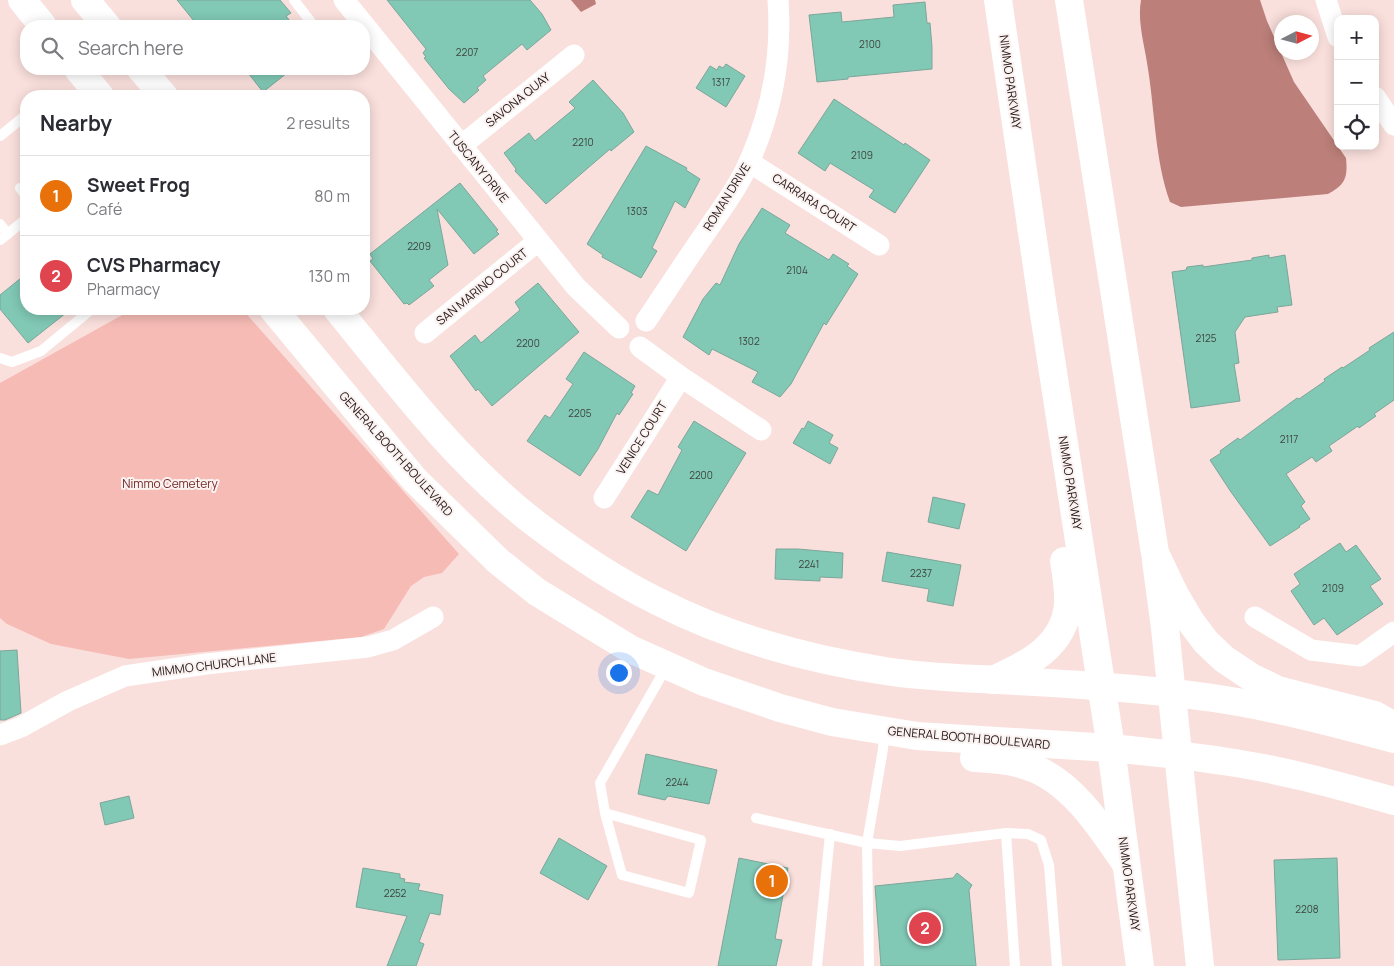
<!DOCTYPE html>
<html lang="en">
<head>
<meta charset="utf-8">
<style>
  body { margin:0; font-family:Manrope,sans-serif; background:#f7f7f7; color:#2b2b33 }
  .controls { position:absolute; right:15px; top:15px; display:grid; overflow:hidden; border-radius:10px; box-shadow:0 2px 12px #0003 }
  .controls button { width:45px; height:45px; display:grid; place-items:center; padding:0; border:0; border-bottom:1px solid #e1e1e2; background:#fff; color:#2b2b33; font:25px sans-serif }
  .compass { position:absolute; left:1274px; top:15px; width:45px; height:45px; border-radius:50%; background:#fff; box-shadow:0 2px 12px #0003; rotate:84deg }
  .you { position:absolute; left:618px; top:672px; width:18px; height:18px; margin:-12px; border:4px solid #fff; border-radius:50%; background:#1a73e8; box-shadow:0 0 0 8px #1a73e833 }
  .badge { display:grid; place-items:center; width:32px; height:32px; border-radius:50%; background:#438474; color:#fff; font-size:16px; font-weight:700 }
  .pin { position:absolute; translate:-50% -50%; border:2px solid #fff; box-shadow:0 1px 5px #0006 }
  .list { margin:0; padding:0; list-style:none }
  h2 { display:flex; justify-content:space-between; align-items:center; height:65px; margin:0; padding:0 20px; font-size:21px }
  h2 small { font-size:16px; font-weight:400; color:#7c7c81 }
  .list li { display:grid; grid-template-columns:32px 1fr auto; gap:15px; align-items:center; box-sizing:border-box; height:80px; padding:0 20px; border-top:1px solid #e1e1e2 }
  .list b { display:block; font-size:19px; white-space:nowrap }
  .list p { margin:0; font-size:16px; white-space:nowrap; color:#7c7c81 }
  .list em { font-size:16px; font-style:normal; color:#7c7c81 }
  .icon { flex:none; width:28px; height:28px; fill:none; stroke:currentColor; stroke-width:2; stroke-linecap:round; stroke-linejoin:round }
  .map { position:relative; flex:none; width:1394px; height:966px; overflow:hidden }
  .search { position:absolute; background:#fff; box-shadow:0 2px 12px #0003; left:20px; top:20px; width:350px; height:55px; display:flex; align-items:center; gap:12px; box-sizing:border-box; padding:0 18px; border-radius:20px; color:#7c7c81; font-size:19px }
  .panel { position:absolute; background:#fff; box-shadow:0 2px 12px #0003; left:20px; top:90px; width:350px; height:225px; border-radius:20px }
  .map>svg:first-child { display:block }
  .green { fill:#f6bbb5 }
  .water { fill:#bc7f79 }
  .building { fill:#81c8b5; stroke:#7ca69a }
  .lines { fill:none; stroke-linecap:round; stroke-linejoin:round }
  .service { stroke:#fff; stroke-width:10 }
  .minor { stroke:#fff; stroke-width:21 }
  .secondary { stroke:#fff; stroke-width:28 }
  .trunk { stroke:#fff; stroke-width:28 }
  .labels { text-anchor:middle; stroke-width:4; stroke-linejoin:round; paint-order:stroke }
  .number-label { font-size:10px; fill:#3c433d }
  .street-label { font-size:12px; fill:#251715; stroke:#faf2f1 }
  .park-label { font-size:12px; fill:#742926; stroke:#faf2f1 }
</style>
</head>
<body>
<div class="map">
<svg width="1394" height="966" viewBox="0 0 1394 966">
  <rect width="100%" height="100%" fill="#fae0dd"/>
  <path class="green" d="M133,309H242L459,554L442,573L424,577L411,586L384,629L361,637L129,659L51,644L7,624L0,618V383Z"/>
  <g class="water">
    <path d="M571,0H595L596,4L581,12Z"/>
    <path d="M1141,0H1260L1267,21L1294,82L1346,158C1348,178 1345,185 1328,194L1181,207L1170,202C1155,160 1155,113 1148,69C1145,46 1137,22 1141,0Z"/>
  </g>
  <g class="building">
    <path d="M177,0H280L291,13L286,16L294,26H198Z"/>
    <path d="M387,0H530L542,14L551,30L527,50L522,44L483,76L486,80L477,88L479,90L464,103L449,89L424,58L426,57L423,53L426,49Z"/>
    <path d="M925,2L927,23H930L932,47V69L848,77V79L817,82L809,15L841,12L842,22L894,17L893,5Z"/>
    <path d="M726,64L745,76L726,107L696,88L710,66L717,70L719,66L723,68Z"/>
    <path d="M245,69H292L263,92Z"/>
    <path d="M593,80L623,113L634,132L611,151L610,149L546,204L515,171L516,169L504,153L529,133L535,141L575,108L569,102Z"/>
    <path d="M834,99L904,145L905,143L930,160L895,213L869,197L874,190L830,163L825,171L798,153Z"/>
    <path d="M646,146L687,168L686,170L700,179L685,208L675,201L652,248L657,251L641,278L602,257L603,255L587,244Z"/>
    <path d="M460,183L498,230L496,231L499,234L474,254L437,209L448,265L429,280L434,286L409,305L407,303L404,304L370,261L373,259L370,254Z"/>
    <path d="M762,208L790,225L785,233L829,260L833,254L849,264L847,266L858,274L826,325L824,323L791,384L780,397L752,382L758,372L712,349L709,355L683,337L703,299L716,283L720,285L739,244Z"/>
    <path d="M1269,255V258L1285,255L1292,305L1277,307L1278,312L1245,317L1235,332L1239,363L1234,364L1240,401L1191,408L1172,272L1186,270L1187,267L1203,265V267L1252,260V258Z"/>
    <path d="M26,274V309H71L28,343L0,309V295Z"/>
    <path d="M538,283L579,332L492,406L478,389L476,391L450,356L475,335L481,343L520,310L515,302Z"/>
    <path d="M1394,332V400L1374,414L1376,416L1359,428L1358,426L1329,446L1332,451L1316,462L1312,457L1286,474L1305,502L1301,506L1310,519L1299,526L1300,527L1270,546L1231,492L1210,460L1221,453L1220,451L1238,438L1240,440L1297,398L1299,399L1325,381L1324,379L1342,367L1343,368L1370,350L1369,348Z"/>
    <path d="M584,352L635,386L631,393L633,394L619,415L617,413L598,449L580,476L527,441L545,415L550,418L573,384L566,379Z"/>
    <path d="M694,421L746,453L686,551L631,517L648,490L658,495L682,450L678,447Z"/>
    <path d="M808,421L833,435L829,443L838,448L830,464L793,443L802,428L804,429Z"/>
    <path d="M933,497L965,504L959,529L928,522Z"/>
    <path d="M1340,543L1346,552L1356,545L1381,579L1370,586L1383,604L1337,635L1324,618L1314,625L1291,591L1300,584L1294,574Z"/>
    <path d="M776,549H798L843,553L842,578L820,577V581L775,579Z"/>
    <path d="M887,552L961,565L953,606L927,601L929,589L882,581Z"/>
    <path d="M17,650L21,713L5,720H0V651Z"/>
    <path d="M646,754L717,770L709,804L668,796L665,800L638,794Z"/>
    <path d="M129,796L134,818L105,825L100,803Z"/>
    <path d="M559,838L607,866L588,900L540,873Z"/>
    <path d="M739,858L788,868L775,939L782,940L776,966H718Z"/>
    <path d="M1337,858L1340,958L1278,960L1274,860Z"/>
    <path d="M363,868L400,874V878L405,879L404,882L420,884L418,890L443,895L440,915L430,913L419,942L424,944L416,966H387L407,916L356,907Z"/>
    <path d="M957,873L972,885L969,890L976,966H881L875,886L953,878Z"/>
  </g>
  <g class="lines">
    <g class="service">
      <path d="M294,0L314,26"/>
      <path d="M0,136L26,115"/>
      <path d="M20,188L26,196"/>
      <path d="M0,224L8,234"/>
      <path d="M0,240L26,219"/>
      <path d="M0,358L12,362L41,351L92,309"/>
      <path d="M605,813L622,875L689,893L701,840L605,813L600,783L667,666"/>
      <path d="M756,818L867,843L883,749L884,732"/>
      <path d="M1006,833L1015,966"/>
      <path d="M817,966L830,834"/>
      <path d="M869,966L867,843L900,846L1006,833L1028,834L1041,840L1049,865L1057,966"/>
    </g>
    <g class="minor">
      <path d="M344,0L576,287L619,328"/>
      <path d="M1326,0L1338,37"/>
      <path d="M1375,97L1394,125"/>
      <path d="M461,146L574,55"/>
      <path d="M749,162L879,245"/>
      <path d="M646,321C667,290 687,259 708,229C723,207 740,184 750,160C772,110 782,55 778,0"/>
      <path d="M425,333L538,241"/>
      <path d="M640,347L681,377L761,430"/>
      <path d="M604,498L681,377"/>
      <path d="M1255,617L1311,650L1360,656L1394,632"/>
      <path d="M0,735L21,727L68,701L125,676L206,664L368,647L393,640L433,617"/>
    </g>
    <g class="secondary">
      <path d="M22,0L43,26"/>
      <path d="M85,0L107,26"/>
      <path d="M78,69L100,96"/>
      <path d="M141,69L164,96"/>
      <path d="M273,309L414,479L498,561L537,592L630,649L704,682L780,708L832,722L917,736L1111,748L1140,966"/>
      <path d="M337,309C398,384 458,464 536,524C573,552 614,580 657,601C727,637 807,659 885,671C922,677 960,678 998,680C1070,684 1142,688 1213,698C1274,707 1335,723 1394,739"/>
      <path d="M1156,561L1165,628L1200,966"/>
      <path d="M974,758C992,759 1010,760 1027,766C1070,779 1100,826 1124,861"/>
    </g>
    <g class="trunk">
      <path d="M998,0L1042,301L1111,748C1148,752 1185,755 1222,761C1280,769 1337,785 1394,801"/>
      <path d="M1069,0L1155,553L1175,595L1191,622L1206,642L1224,659L1251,677L1278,690L1375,715L1394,726"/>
      <path d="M993,680C1027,665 1065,646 1068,604C1069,589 1066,575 1064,561"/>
    </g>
  </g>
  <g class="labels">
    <g class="number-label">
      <text x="870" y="48">2100</text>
      <text x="467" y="56">2207</text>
      <text x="721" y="86">1317</text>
      <text x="583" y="146">2210</text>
      <text x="862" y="159">2109</text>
      <text x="637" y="215">1303</text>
      <text x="419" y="250">2209</text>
      <text x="797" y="274">2104</text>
      <text x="1206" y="342">2125</text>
      <text x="749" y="345">1302</text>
      <text x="528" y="347">2200</text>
      <text x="580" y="417">2205</text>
      <text x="1289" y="443">2117</text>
      <text x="701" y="479">2200</text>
      <text x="809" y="568">2241</text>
      <text x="921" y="577">2237</text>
      <text x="1333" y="592">2109</text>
      <text x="677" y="786">2244</text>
      <text x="395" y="897">2252</text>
      <text x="1307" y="913">2208</text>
    </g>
    <g class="street-label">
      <text transform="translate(1010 82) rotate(82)" y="4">NIMMO PARKWAY</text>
      <text transform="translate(518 100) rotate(-39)" y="4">SAVONA QUAY</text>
      <text transform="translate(478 167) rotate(51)" y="4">TUSCANY DRIVE</text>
      <text transform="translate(727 197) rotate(-58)" y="4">ROMAN DRIVE</text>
      <text transform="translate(814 203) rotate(33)" y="4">CARRARA COURT</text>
      <text transform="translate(482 287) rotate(-39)" y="4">SAN MARINO COURT</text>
      <text transform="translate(642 438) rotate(-58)" y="4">VENICE COURT</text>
      <text transform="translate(396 454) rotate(48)" y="4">GENERAL BOOTH BOULEVARD</text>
      <text transform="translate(1070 483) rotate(81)" y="4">NIMMO PARKWAY</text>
      <text transform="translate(214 665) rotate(-7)" y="4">MIMMO CHURCH LANE</text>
      <text transform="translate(969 738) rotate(5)" y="4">GENERAL BOOTH BOULEVARD</text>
      <text transform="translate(1129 884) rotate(82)" y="4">NIMMO PARKWAY</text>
    </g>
    <g class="park-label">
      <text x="170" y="488">Nimmo Cemetery</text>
    </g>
  </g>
</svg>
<div class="controls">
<button>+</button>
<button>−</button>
<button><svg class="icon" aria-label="locate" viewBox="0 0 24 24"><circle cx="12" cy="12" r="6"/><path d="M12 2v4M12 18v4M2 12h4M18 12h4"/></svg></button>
</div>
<svg class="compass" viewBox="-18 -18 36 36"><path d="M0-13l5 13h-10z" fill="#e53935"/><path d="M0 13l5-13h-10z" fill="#7c7c81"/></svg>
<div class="you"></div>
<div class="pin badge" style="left:772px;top:881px;background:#e8710a">1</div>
<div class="pin badge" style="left:925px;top:928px;background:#e0444e">2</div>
<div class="search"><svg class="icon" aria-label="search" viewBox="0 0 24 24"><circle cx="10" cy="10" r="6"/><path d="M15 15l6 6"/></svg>Search here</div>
<section class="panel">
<h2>Nearby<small>2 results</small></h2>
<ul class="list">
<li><span class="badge" style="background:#e8710a">1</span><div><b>Sweet Frog</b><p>Café</p></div><em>80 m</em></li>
<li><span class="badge" style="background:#e0444e">2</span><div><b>CVS Pharmacy</b><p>Pharmacy</p></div><em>130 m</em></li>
</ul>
</section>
</div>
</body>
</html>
